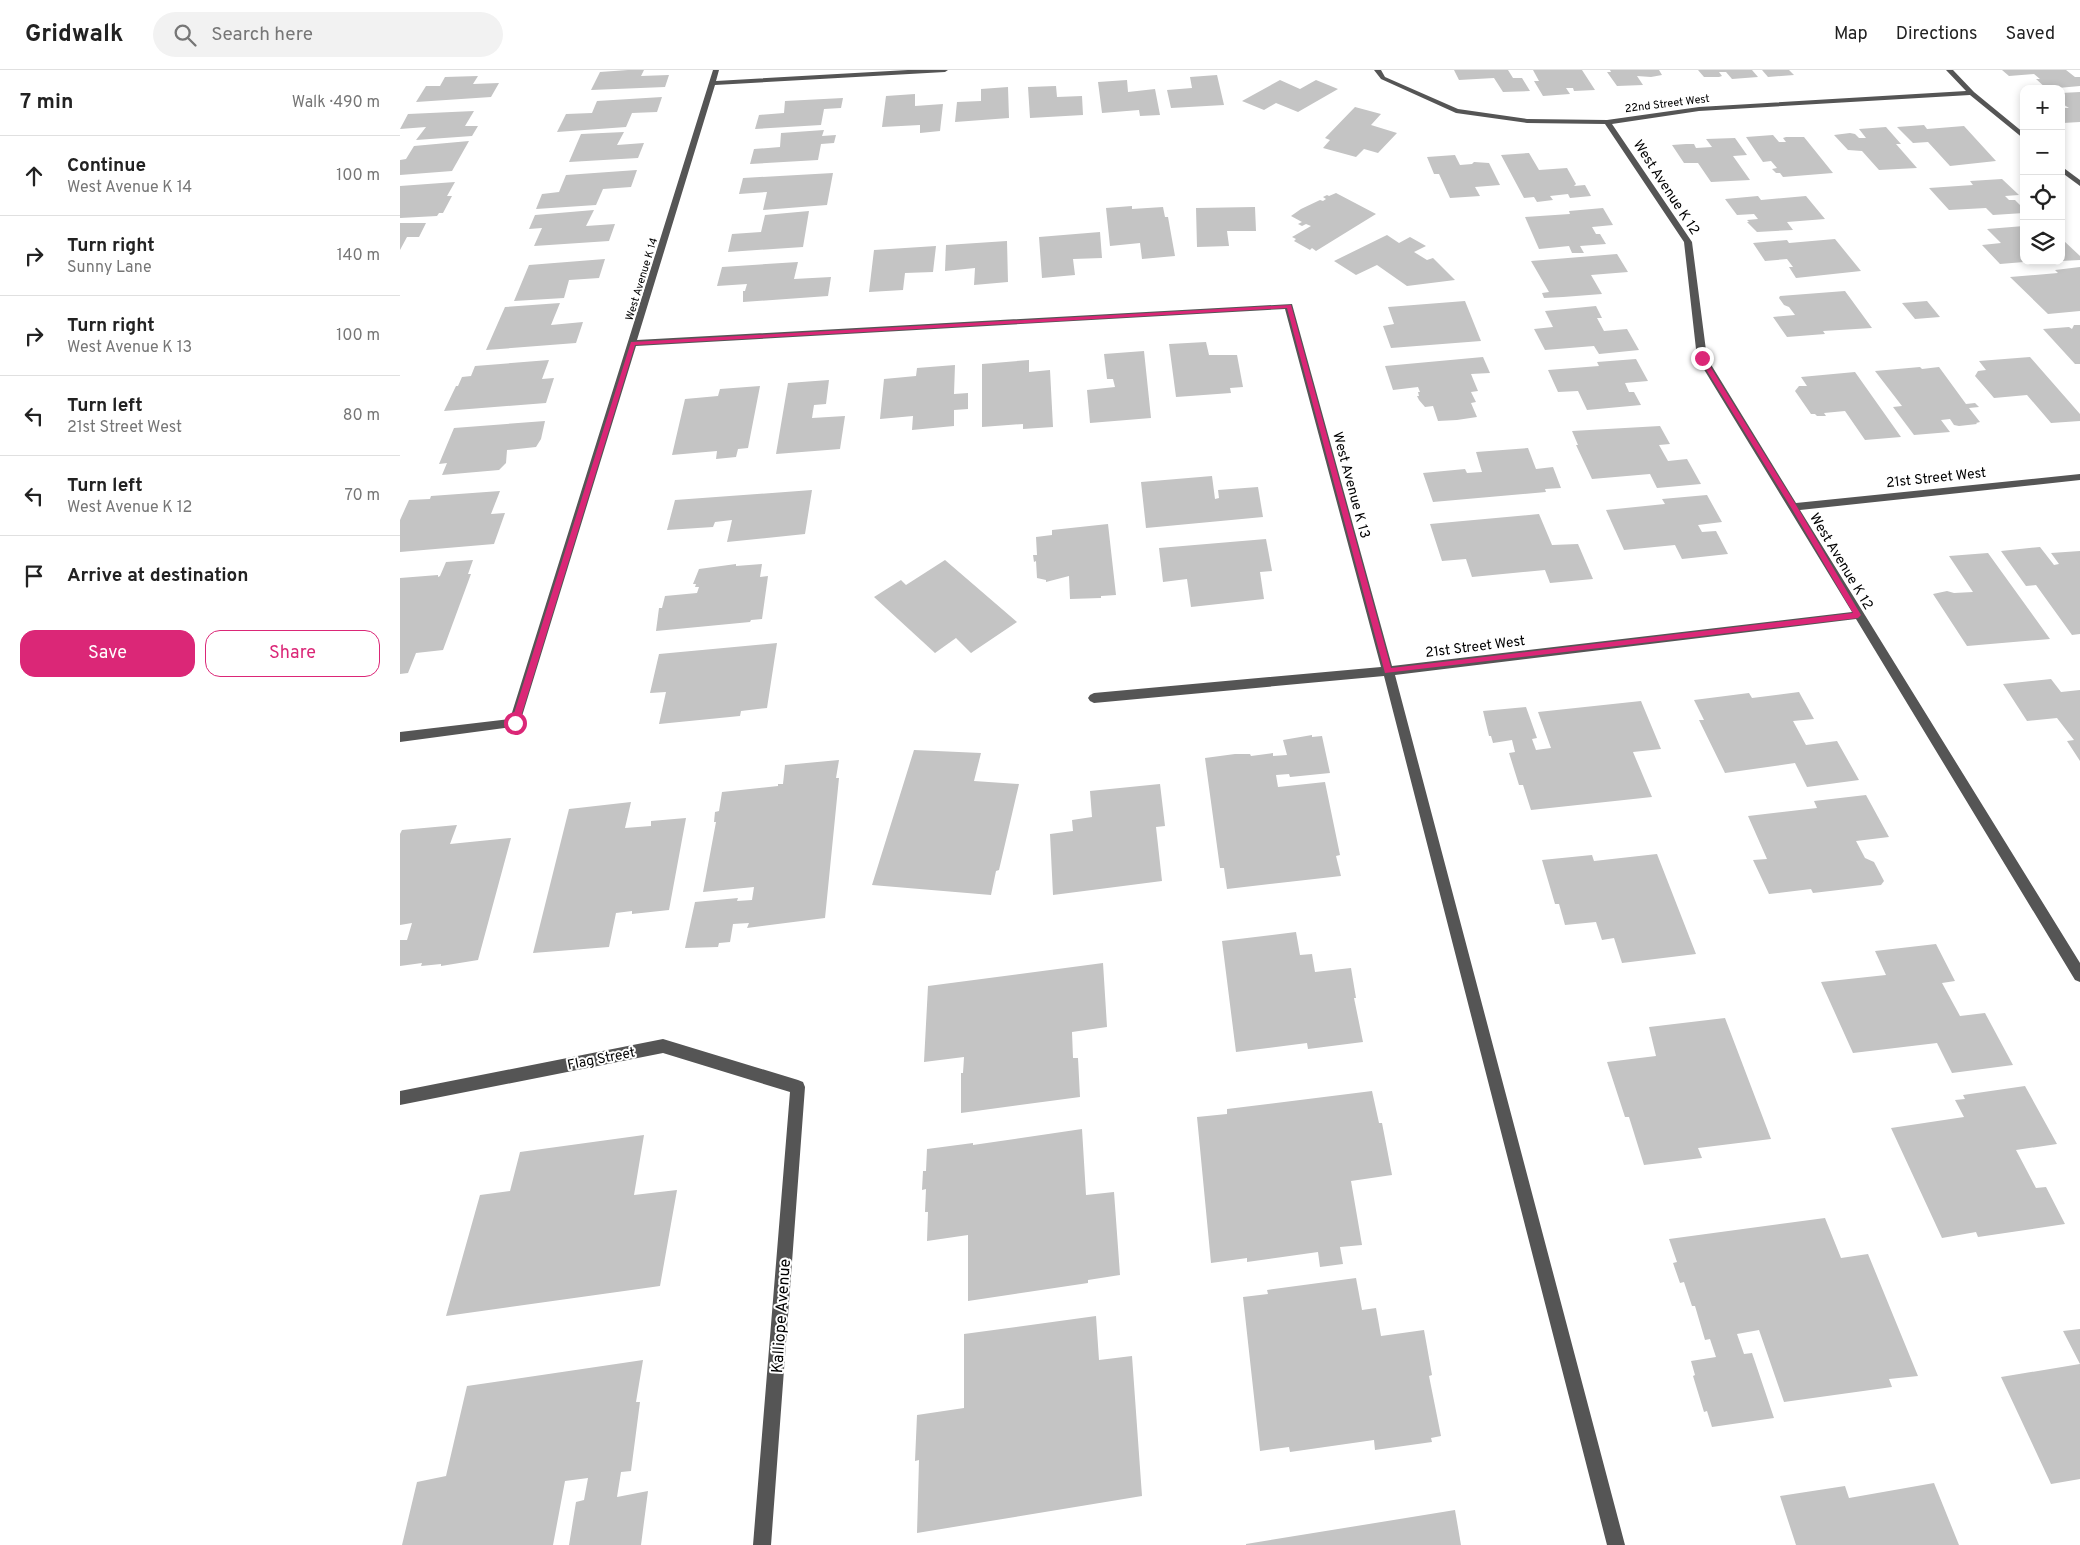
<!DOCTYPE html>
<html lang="en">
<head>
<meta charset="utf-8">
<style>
  body { margin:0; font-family:Overpass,sans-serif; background:#f2f2f2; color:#222 }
  .controls { position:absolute; right:15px; top:15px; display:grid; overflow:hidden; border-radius:10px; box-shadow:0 2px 8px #0003 }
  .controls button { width:45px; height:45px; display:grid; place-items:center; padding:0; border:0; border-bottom:1px solid #e0e0e0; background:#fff; color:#222; font:25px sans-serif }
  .stop { position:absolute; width:15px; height:15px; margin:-11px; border:4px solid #db2777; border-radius:50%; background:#fff }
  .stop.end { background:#db2777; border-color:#fff; box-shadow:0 1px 5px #0008 }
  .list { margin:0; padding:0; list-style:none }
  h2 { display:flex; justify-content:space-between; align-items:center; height:65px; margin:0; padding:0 20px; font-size:21px }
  h2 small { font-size:16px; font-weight:400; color:#767676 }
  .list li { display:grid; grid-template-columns:32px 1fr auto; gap:15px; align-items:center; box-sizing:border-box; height:80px; padding:0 20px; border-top:1px solid #e0e0e0 }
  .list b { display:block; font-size:19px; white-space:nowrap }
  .list p { margin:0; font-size:16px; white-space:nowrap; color:#767676 }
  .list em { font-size:16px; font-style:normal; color:#767676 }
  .actions { display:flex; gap:10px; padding:15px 20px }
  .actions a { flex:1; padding:11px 0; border:1px solid #db2777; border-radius:15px; text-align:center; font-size:18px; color:#db2777 }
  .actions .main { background:#db2777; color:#fff }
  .icon { flex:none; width:28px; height:28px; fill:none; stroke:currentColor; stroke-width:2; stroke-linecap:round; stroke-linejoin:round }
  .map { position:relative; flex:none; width:1680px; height:1475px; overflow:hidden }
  header { display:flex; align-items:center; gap:30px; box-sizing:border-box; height:70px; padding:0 25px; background:#fff; border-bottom:1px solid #e0e0e0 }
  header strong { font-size:24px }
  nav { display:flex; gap:28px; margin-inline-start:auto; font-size:18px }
  .search { width:350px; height:45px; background:#f2f2f2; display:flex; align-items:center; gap:12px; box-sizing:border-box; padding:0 18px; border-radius:28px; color:#767676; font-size:19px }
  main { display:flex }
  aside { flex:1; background:#fff }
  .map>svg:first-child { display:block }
  .building { fill:#c4c4c4 }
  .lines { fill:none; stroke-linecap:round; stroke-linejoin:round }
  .minor { fill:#555; fill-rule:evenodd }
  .route { fill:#db2777 }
  .labels { text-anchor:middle; stroke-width:4; stroke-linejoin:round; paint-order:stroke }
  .far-street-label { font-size:11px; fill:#000; stroke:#fff }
  .street-label { font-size:14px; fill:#000; stroke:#fff }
  .near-street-label { font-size:16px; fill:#000; stroke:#fff }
</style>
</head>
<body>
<header>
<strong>Gridwalk</strong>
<div class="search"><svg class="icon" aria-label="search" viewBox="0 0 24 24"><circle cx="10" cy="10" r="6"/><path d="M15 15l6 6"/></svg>Search here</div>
<nav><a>Map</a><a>Directions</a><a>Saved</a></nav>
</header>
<main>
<aside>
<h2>7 min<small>Walk · 490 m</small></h2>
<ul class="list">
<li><svg class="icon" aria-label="ahead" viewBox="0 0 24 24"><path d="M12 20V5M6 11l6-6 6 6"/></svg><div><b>Continue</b><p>West Avenue K 14</p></div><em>100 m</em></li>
<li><svg class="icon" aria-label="right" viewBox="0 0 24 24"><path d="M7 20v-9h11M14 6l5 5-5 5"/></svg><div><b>Turn right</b><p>Sunny Lane</p></div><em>140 m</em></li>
<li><svg class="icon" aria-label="right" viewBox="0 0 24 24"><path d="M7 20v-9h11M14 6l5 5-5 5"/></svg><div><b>Turn right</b><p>West Avenue K 13</p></div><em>100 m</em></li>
<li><svg class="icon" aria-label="left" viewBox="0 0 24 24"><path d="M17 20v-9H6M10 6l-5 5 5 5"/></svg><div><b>Turn left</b><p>21st Street West</p></div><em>80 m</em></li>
<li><svg class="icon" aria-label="left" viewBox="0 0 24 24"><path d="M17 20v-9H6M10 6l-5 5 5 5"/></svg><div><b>Turn left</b><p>West Avenue K 12</p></div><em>70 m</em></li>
<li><svg class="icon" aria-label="arrive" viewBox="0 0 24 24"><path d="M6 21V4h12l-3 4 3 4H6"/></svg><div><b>Arrive at destination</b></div></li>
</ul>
<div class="actions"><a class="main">Save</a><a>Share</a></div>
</aside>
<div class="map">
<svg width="1680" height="1475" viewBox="0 0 1680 1475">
  <rect width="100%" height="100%" fill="#fff"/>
  <g class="building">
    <path d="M228,0H244L241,6L269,5L265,17L191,20L200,2Z"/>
    <path d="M1054,0H1108L1113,8H1122L1130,21L1103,22L1094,8L1059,10Z"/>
    <path d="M1133,0H1182L1195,20L1174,21L1173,18H1166L1170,24L1143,26L1134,11H1139Z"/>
    <path d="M1210,0H1259L1262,5L1251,7L1237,6L1243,15L1217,16L1207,2H1211Z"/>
    <path d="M1298,0H1352L1358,7L1332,9L1326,2H1319L1322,6L1319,7H1304Z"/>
    <path d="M1362,0H1389L1394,5L1368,7Z"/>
    <path d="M1602,0H1666L1675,7H1680V16L1647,19L1636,9H1640L1634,4L1609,6Z"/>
    <path d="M817,5L824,35L771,38L767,20L792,18L790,7Z"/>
    <path d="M78,6L73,14L99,13L91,27L16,32L26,16H40L45,7Z"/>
    <path d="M727,10L728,22L755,19L760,45L740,46L739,40L702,43L698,12Z"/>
    <path d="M880,10L900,19L916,10L938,19L898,42L876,33L864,40L842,31Z"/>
    <path d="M656,16L657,27L682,26L683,45L630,48L628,17Z"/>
    <path d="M608,17L609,48L555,52L557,32L581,31V19Z"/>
    <path d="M1680,22V52L1663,53L1661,38H1669L1661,33V23Z"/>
    <path d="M515,24V36L543,34L540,61L520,63V55L482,57L486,26Z"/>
    <path d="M262,27L257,42L232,43L226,57L157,62L166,44L192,43L197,31Z"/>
    <path d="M443,28L441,38L424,39L421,55L355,59L359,45L384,43L385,31Z"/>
    <path d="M955,37L981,44L971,55L997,63L978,83L964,79L956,87L923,78L930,70L925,68Z"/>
    <path d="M74,41L65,56H78L72,66L16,70L26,57L0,59L8,44Z"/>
    <path d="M1524,55L1527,59L1564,56L1596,91L1550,96L1528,72L1513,73L1497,57Z"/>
    <path d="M1486,57L1501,74H1496L1517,98L1479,100L1462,81L1448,80L1434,65L1450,63L1455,64L1459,68H1466L1459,59Z"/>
    <path d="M424,60L422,66L436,65L434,73L421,74L418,90L350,94L354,79L380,77L381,63Z"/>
    <path d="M224,62L217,75L244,73L238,88L169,92L181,64Z"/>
    <path d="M1373,65L1379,72H1386L1383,68L1386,67H1404L1433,103L1383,107L1380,103H1376L1372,99L1377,98L1371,91L1363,92L1346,67Z"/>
    <path d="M1335,68L1347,85L1333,86L1350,110L1311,112L1298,93H1284L1272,75L1286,74H1294L1296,78L1312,77L1306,69Z"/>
    <path d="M69,71L52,101L0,105V90L6,89L14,76Z"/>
    <path d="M1129,83L1139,100L1167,98L1176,114L1174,116L1185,115L1191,126L1170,128L1168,124L1150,126L1153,130L1137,132L1134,127L1124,128L1101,85Z"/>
    <path d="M1055,85L1060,95L1072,94L1074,92L1089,93L1100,115L1075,117L1080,126L1050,128L1039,104H1034L1027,87Z"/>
    <path d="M237,100L231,117L203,119L196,135L136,139L142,124L159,122L166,105Z"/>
    <path d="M433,103L427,135L363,140L367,122L339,124L343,108Z"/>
    <path d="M1602,109L1619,125L1605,126L1609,130H1615L1624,139V143L1593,145L1586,138L1549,140L1529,118L1573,115L1570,111Z"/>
    <path d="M55,112L47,126H52L43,143H39L37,146L0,148V116Z"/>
    <path d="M936,123L976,144L916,181L912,178L910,180L894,171L896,169L892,167L911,156L906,154L902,156L898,154L902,152L891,146L901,139L920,130L923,131L926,129L923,127L927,125L929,126Z"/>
    <path d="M1358,126L1361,130L1406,126L1425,149L1387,152L1393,160L1357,162L1347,152H1349L1347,150L1358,149L1354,144L1337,145L1325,129Z"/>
    <path d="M732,136V139L763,137L765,147H768L775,186L742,189L740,173L710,176L706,138Z"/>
    <path d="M855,137L856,161H827L829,176L797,177L796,138Z"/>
    <path d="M1203,138L1213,155L1192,157L1196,164H1200L1206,174L1180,176L1184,183H1172L1169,176L1139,179L1125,147L1170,144L1169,141Z"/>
    <path d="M194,140L186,156L215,154L209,171L134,176L142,158L129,159L135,145Z"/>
    <path d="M409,141L403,177L328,182L332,164L361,162L365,145Z"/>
    <path d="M0,153H26L19,167H7L0,180Z"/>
    <path d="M1624,156V192L1600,194L1582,175L1601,173L1587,159Z"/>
    <path d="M700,162L702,188L673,189L675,205L642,208L639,167Z"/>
    <path d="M987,165L999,173L1010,167L1026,176L1014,182L1027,190L1033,188L1055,210L1007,216L977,195L956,205L934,191Z"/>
    <path d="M1435,169L1461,201L1396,208L1389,197H1393L1387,189L1365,191L1353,173L1387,170L1389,173Z"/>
    <path d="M1663,170L1680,186V190L1661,191V171Z"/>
    <path d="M607,171L608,212L574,215L575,198L545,201L546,175Z"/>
    <path d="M536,176L533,202L505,203L503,220L469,222L474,180Z"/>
    <path d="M1217,184L1228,202L1191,205L1202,224L1163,227L1144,228L1142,223L1149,222L1131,191Z"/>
    <path d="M205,189L199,208L169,210L164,228L114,231L129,195Z"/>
    <path d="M398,192L394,209L431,207L428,226L343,232V221H345L347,214L317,216L322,197Z"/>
    <path d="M1680,197V241L1648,244L1610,207L1658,203L1655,200Z"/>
    <path d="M1445,221L1472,258L1423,261L1425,264L1387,267L1373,247L1395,245L1389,237L1384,235L1379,228L1380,226Z"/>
    <path d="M1065,231L1081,271L991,278L983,256L994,254L988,237Z"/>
    <path d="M1527,231L1540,247L1515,249L1502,233Z"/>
    <path d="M160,233L151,255L183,252L176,273L86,280L105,237Z"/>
    <path d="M1196,236L1202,248H1197L1204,261L1227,259L1239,280L1199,284L1194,276L1145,280L1134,259L1153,257L1145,241Z"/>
    <path d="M1674,255H1680V294H1675L1643,259L1669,257L1672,259Z"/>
    <path d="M806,272L809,285H837L843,317L830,318L831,323L776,327L769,274Z"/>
    <path d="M744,281L751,348L690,353L687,320L715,317L713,309H707L704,284Z"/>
    <path d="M1083,287L1090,303L1071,304L1078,321L1071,322L1076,332L1071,333L1077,347L1057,350L1038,351L1033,336L1025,337L1019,330L1017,326H1019L1018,322H1020L1018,317L993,320L985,296Z"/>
    <path d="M1630,287L1680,344V351L1651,353L1627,325L1594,328L1575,306L1578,301L1586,300L1579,291Z"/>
    <path d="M1236,289L1248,311L1225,313L1229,322H1234L1241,335L1187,340L1178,321L1158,322L1148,300L1199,296L1197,292Z"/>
    <path d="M149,290L142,309L154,308L146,333L44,341L56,316H58L62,307L71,306L75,296Z"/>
    <path d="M629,290V302L650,300L653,357L623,359V354L582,357V294Z"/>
    <path d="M555,295L554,324L568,323V339L554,340V356L512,360L513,346L480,349L484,309L516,306L517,298Z"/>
    <path d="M1520,297L1522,299L1539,297L1566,334L1575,333L1579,337L1569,338L1580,352L1576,353L1577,354L1559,356L1554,355L1550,349L1541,350L1550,362L1514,365L1493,337L1502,336L1475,301Z"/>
    <path d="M1455,302L1501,367L1465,370L1445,341L1424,343L1426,346H1417L1415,344H1411L1395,321L1399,316H1407L1401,307Z"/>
    <path d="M429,310L426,334L414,335L412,348L445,346L440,379L376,384L388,313Z"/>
    <path d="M360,316L348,378L338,379L336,387L316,389L317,381L272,385L285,329L318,326L320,319Z"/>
    <path d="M145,351L141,369L136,377L107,380L106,393L99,400L42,405L47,393L39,394L54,358Z"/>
    <path d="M1260,356L1270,374L1259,375L1268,391L1287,389L1301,414L1257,418L1250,404L1192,409L1176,375H1178L1172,361Z"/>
    <path d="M1128,378L1136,399L1153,397L1161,418L1145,419L1146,422L1033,432L1023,403L1065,399L1067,403L1082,402L1076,382Z"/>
    <path d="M812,406L815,429L819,428L818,420L858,417L863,447L746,458L741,412Z"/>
    <path d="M412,420L405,464L327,472L332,450L315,452L313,457L267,460L275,430Z"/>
    <path d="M100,421L91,444L105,443L94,474L0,482V450L9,430L30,429L31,426Z"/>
    <path d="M1307,425L1322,452L1298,455L1302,462L1316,461L1328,484L1282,489L1275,475L1224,480L1206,440L1265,434L1262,429Z"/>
    <path d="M1139,444L1152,475L1178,474L1193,509L1150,513L1145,500L1072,507L1066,489L1042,491L1030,454Z"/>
    <path d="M708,454L716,525L701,526V528L670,529L669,506L646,512V510L637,508L636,491L634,492L633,485H637L636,467L652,465V460Z"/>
    <path d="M866,469L872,501L860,502L864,529L791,537L787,509L763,512L759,478Z"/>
    <path d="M1640,477L1654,495L1659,494L1651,483L1680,481V564L1672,565L1636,515L1626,516L1601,481Z"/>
    <path d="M1588,483L1650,569L1567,576L1533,524L1547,521L1554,523L1573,522L1549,486Z"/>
    <path d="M73,490L68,504H71L43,580L16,583L8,603L0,604V508L38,505V507L40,506L46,492Z"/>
    <path d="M545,490L617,552L571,583L556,568L535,583L474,527L501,510L506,515Z"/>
    <path d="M336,494V496L362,494L360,507L368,506L362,549L351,550L350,552L256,561L259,538H262L265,526L297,523L299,517H295L296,514H293L299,499Z"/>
    <path d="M377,573L367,638L341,641L340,646L259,654L266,622L250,623L259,584Z"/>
    <path d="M1651,609L1661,622L1680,620V691L1667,671L1674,670L1657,648L1627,651L1603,614Z"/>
    <path d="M1399,622L1414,649L1393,651L1406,675L1437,671L1459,710L1407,717L1395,693L1325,703L1299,650H1304L1294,630L1349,623L1352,628Z"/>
    <path d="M1241,631L1261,679L1233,682L1252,727L1131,740L1123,715H1119L1109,683L1115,682L1112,670L1093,673L1091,666H1089L1083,641L1126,637L1137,668L1132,669L1136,680L1151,678L1138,642Z"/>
    <path d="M912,665V667L922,666L930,703L890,707L889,704L876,705L878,717L925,712L940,785L936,786L941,806L827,819L824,798H820L805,688L835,684H850L851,686L873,683V686L887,685L883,670Z"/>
    <path d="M514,680L581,683L574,711L619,714L599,800L596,801L591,825L472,815Z"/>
    <path d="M439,690L436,708H439L425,848L347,858L349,853L333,854L330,872L319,873L318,877L285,878L295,832L338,828L337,831L352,830L354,817L303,822L316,752H314L315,742L319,741L322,722L378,716V714H383L385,695Z"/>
    <path d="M760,714L765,756L756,757L762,811L653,825L650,764L673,761L672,750L692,747L690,721Z"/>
    <path d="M1466,725L1489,767L1456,771L1465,788L1474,792L1484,811L1481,815L1413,823L1411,819L1369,824L1353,790L1367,789L1348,746L1417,738L1414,731Z"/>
    <path d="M231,732L225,758L251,756V751L286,748L269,840L232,844V841L216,843L209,877L133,883L169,739Z"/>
    <path d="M57,755L50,774L111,768L78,890L41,896V894L21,896L22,893L0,896V870H7L12,853L0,855V764L2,760Z"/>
    <path d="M1257,784L1296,884L1222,893L1214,868L1202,870L1196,852L1165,855L1159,834H1155L1142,790L1192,785L1194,791Z"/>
    <path d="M896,862L900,885L912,884L915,902L951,898L956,928H954L963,972L908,979L907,973L836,982L822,871Z"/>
    <path d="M1536,874L1555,911L1542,913L1560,946L1585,943L1613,995L1552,1003L1537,973L1453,983L1421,912L1486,905L1475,881Z"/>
    <path d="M703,893L707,957L672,962L673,988H678L680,1027L561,1043V1003H563L564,987L524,992L528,916Z"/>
    <path d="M1325,948L1371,1069L1298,1078L1302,1088L1244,1095L1229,1047H1225L1207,992L1256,986L1249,957Z"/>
    <path d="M1625,1016L1657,1074L1616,1080L1636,1118L1646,1117L1665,1154L1578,1167L1576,1162L1542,1168L1491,1058L1564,1047L1555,1030L1565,1029L1563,1025Z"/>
    <path d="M972,1021L979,1053H982L992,1105L951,1111L962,1175L940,1177L943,1194L920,1197L918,1182L847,1192V1188L811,1193L797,1047L827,1044V1039Z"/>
    <path d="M682,1059L686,1125L714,1122L720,1205L688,1210V1213L568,1231V1165L527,1171L528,1142H525L526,1119L522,1120L523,1101H526L527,1079L573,1073V1075Z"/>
    <path d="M244,1065L234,1125L277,1120L260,1216L46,1246L80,1125L110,1121L120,1082Z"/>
    <path d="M1425,1148L1441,1188L1468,1184L1518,1306L1489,1309L1492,1317L1384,1332L1359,1260L1337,1264L1344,1284L1352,1283L1374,1348L1312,1357L1307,1341L1304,1342L1293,1306L1295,1305L1291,1291L1316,1287L1310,1269L1305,1270L1295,1236H1292L1284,1212L1280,1213L1273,1193L1277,1192L1269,1169Z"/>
    <path d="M956,1208L962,1240L976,1238L981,1266L1024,1260L1032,1305L1029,1306L1041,1366L1031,1368L1032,1372L975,1380L974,1370L890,1382L889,1377L860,1381L843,1227L868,1224L867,1220Z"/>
    <path d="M696,1246L699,1290L732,1286L742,1426L517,1463L519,1390L515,1391L517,1345L564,1338V1264Z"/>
    <path d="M1680,1259V1409L1651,1414L1601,1307L1680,1294L1663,1261Z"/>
    <path d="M243,1290L236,1332H240L231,1401L221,1402L217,1427L248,1421L241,1475H169L176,1432L184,1430L188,1408L165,1411L153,1475H2L17,1412L46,1406L67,1316Z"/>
    <path d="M1534,1413L1559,1475H1396L1380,1426L1445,1416L1449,1428Z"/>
    <path d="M1055,1440L1061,1475H846V1474Z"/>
  </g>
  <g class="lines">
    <g class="minor">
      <path d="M313,0H319L316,11L508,0H548L545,2L315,15L237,270L892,234L992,596L1452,542L1297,288L1284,172L1205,54L1127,53L1056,43L981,9L974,0H981L985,7L1058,39L1127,49L1207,50L1299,37L1566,21L1546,0H1553L1574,22L1624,63V69L1570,25L1299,41L1212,54L1292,172L1307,288L1396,433L1680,404V410L1400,440L1680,893V912L1675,910L1456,549L995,605L1225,1475H1207L984,606L694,633L690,631L688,628L690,625L694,623L981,597L885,239L236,276L119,656L0,672V662L110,649Z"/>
      <path d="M1661,96L1680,110V116L1661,102Z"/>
      <path d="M263,969L398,1010L403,1012L405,1017L371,1475H353L390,1022L263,983L0,1035V1021Z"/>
    </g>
  </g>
  <path class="route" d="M891,235L991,598L1453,543L1392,439L1299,288L1302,286L1305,288L1396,435L1461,545L1458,548L985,603L887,238L235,275L119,653L115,657L112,656L111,653L231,272Z"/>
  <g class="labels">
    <g class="far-street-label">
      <text transform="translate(1267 33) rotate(-7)" y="4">22nd Street West</text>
      <text transform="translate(241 209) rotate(-73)" y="4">West Avenue K 14</text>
    </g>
    <g class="street-label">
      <text transform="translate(1267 117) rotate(57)" y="5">West Avenue K 12</text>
      <text transform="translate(1536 407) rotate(-6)" y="5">21st Street West</text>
      <text transform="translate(952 415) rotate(75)" y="5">West Avenue K 13</text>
      <text transform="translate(1442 491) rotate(59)" y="5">West Avenue K 12</text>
      <text transform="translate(1075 576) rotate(-7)" y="5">21st Street West</text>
      <text transform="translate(201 988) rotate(-11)" y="5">Flag Street</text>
    </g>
    <g class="near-street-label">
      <text transform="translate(380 1246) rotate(-86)" y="6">Kalliope Avenue</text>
    </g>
  </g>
</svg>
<div class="controls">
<button>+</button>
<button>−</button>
<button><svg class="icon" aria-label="locate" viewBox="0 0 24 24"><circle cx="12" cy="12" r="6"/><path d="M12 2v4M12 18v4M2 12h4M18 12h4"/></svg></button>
<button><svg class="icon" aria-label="layers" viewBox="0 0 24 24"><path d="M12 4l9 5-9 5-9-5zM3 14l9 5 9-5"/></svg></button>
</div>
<div class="stop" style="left:115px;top:653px"></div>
<div class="stop end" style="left:1302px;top:288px"></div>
</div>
</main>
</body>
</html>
